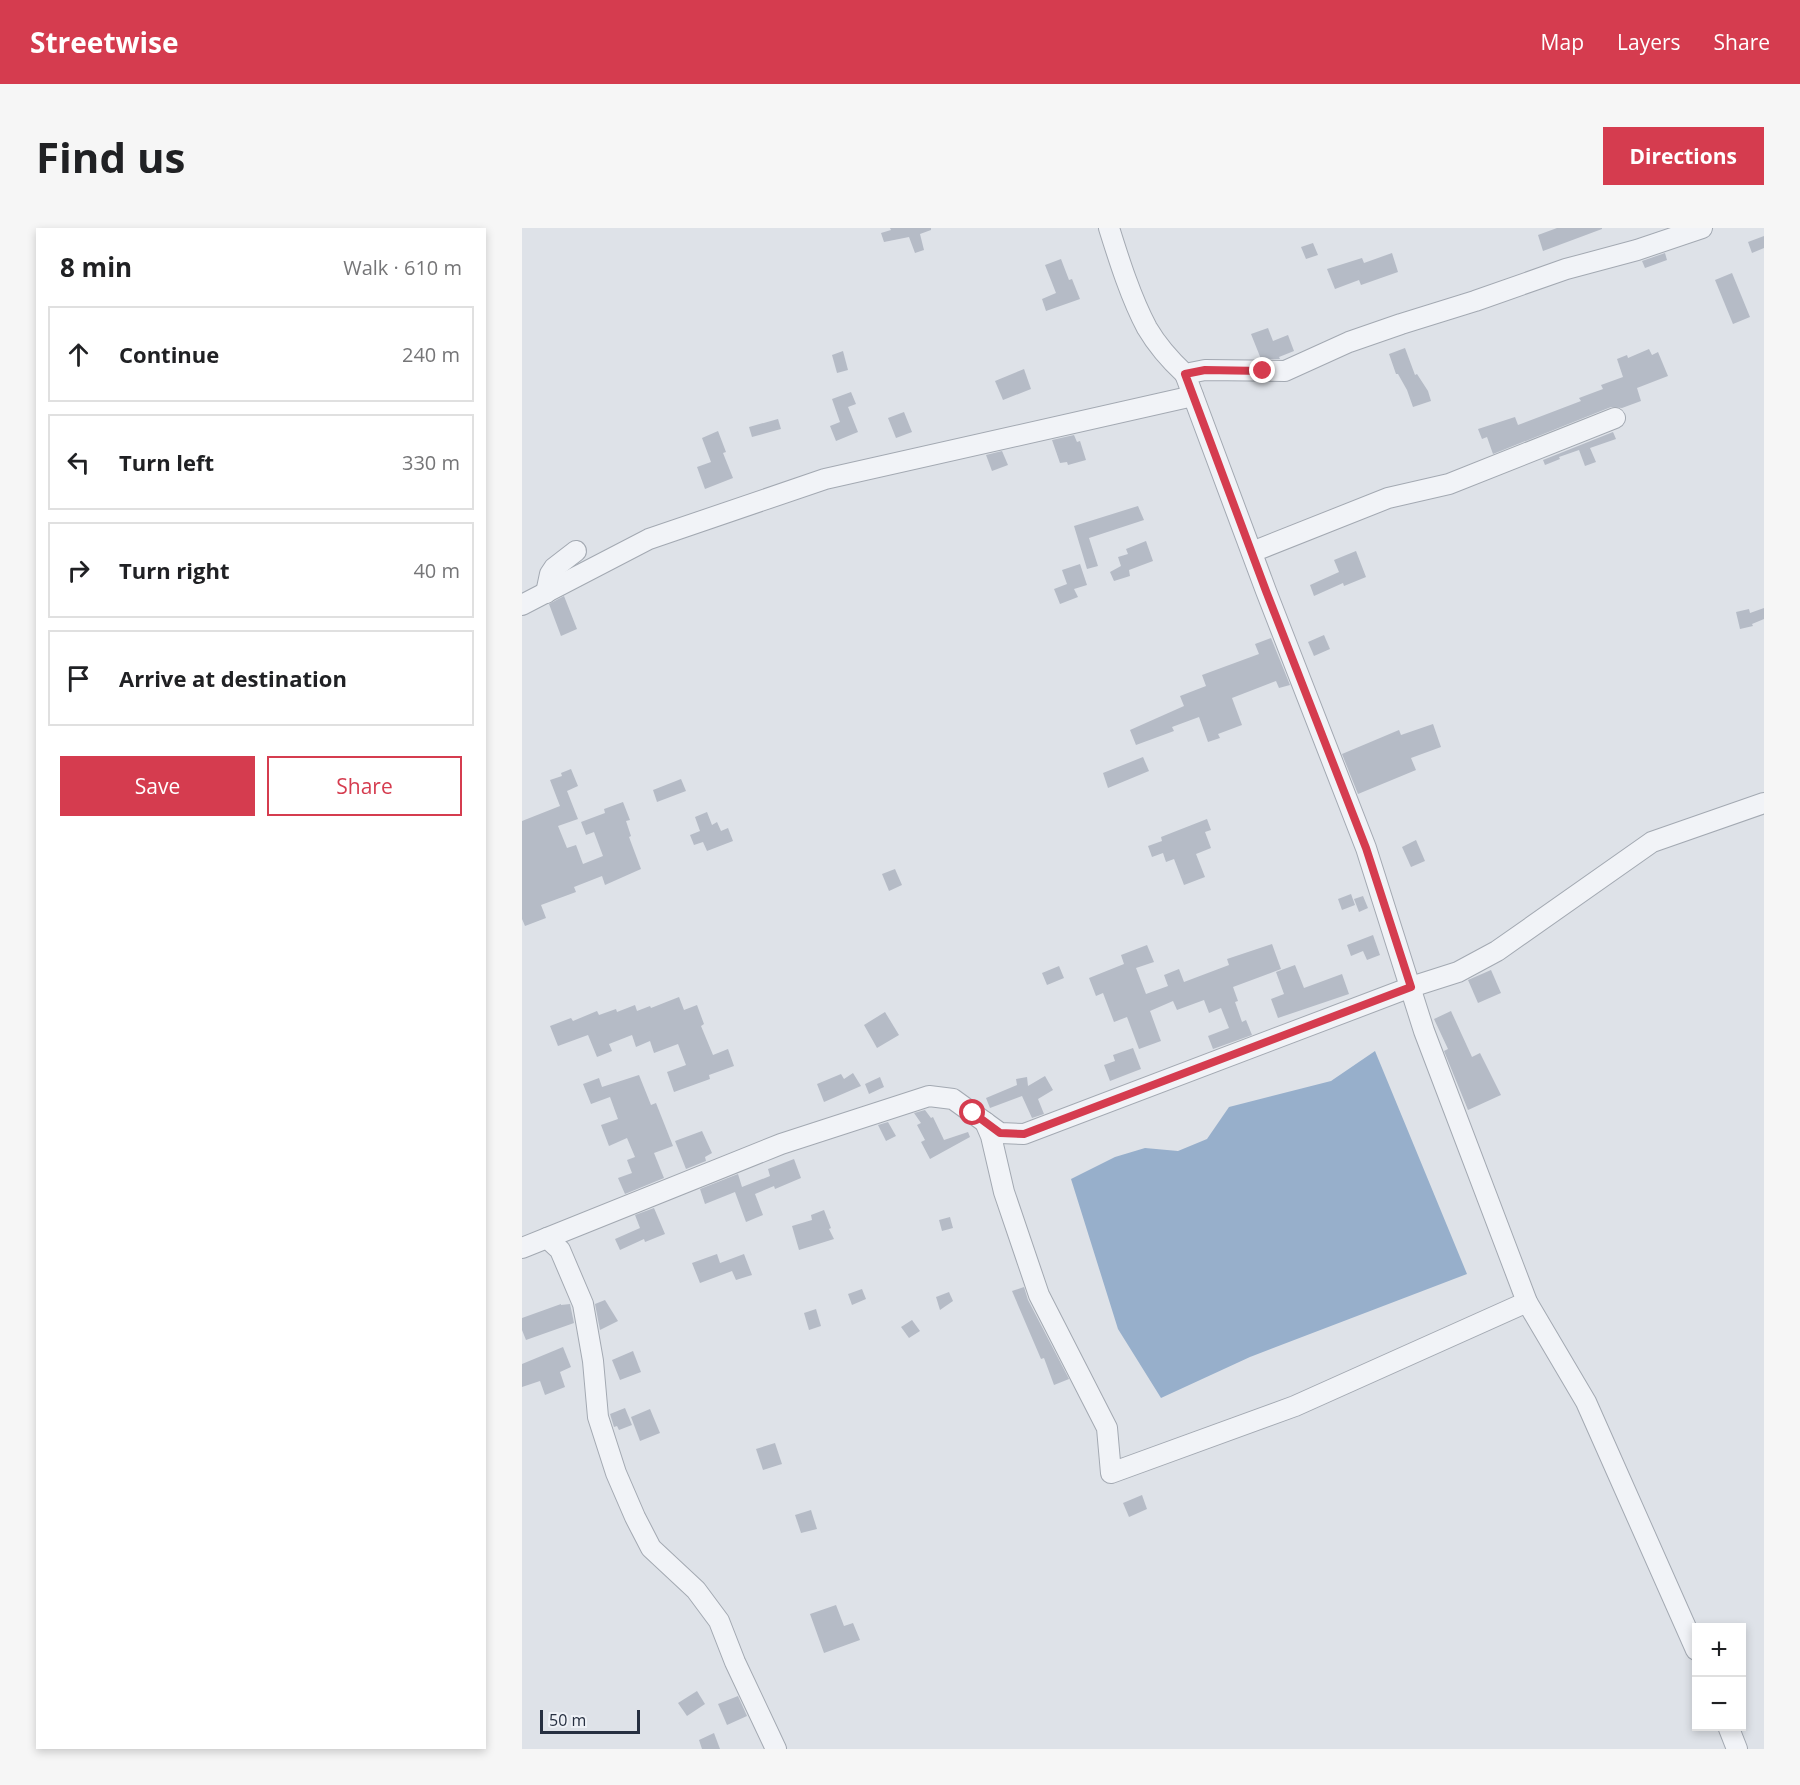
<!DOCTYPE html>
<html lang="en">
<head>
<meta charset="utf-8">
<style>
  body { margin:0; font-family:"Open Sans",sans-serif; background:#f6f6f6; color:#202124 }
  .controls { position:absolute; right:18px; bottom:18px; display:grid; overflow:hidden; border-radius:0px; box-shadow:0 3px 9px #0003 }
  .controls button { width:54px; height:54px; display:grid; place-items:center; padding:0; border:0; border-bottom:2px solid #e0e0e0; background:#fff; color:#202124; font:30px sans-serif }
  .scale { position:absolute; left:18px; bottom:15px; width:100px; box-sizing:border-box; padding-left:6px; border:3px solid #262f40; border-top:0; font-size:16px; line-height:21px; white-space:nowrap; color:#262f40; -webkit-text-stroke:4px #eef1f6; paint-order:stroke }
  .stop { position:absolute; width:18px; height:18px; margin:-14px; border:4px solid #d53c4f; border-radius:50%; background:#fff }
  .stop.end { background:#d53c4f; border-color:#fff; box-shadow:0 2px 6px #0008 }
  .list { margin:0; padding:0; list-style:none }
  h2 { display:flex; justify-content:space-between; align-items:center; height:78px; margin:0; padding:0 24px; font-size:26px }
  h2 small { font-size:20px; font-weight:400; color:#757577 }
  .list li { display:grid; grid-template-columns:39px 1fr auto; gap:18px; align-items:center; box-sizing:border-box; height:96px; margin:0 12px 12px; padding:0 12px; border:2px solid #e0e0e0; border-radius:0px }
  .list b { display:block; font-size:22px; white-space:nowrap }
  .list em { font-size:20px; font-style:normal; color:#757577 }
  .actions { display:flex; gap:12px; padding:18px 24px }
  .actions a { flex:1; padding:14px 0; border:2px solid #d53c4f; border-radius:0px; text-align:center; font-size:21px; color:#d53c4f }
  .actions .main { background:#d53c4f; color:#fff }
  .icon { flex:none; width:33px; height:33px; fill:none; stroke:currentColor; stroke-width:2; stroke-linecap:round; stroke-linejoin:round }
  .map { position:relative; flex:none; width:1242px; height:1521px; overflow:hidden; border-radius:0px }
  header { display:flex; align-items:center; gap:36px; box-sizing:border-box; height:84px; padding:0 30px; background:#d53c4f; color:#fff }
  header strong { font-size:28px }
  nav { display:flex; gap:33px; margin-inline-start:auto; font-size:21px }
  .intro { display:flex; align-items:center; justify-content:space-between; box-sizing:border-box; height:144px; padding:0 36px }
  h1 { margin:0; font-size:42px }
  .button { padding:15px 27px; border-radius:0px; background:#d53c4f; color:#fff; font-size:21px; font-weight:700 }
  main { display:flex; gap:36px; padding:0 36px }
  aside { flex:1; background:#fff; border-radius:0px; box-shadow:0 3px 9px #0003 }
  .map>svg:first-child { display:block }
  .water { fill:#97afcb }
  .building { fill:#b5bbc6 }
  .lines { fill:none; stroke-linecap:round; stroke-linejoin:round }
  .minor-casing { stroke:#a3a9b2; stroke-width:22 }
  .minor { stroke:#f1f3f7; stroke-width:20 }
  .route { stroke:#d53c4f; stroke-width:8 }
</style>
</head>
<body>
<header>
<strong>Streetwise</strong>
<nav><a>Map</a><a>Layers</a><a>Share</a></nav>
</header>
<div class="intro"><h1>Find us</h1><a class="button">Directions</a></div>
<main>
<aside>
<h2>8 min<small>Walk · 610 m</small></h2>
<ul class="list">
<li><svg class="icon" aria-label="ahead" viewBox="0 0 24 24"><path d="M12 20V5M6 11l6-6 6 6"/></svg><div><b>Continue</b></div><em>240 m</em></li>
<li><svg class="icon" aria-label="left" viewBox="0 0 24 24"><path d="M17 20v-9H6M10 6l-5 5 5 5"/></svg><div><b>Turn left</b></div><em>330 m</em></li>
<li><svg class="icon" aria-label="right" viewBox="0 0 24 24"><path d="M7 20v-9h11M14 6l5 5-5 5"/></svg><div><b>Turn right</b></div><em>40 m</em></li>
<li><svg class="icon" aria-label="arrive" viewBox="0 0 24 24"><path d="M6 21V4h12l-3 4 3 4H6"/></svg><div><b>Arrive at destination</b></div></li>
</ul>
<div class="actions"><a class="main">Save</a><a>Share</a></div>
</aside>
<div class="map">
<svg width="1242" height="1521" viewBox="0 0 1242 1521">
  <rect width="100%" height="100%" fill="#dee2e8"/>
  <path class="water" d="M853,823L945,1046L728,1129L639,1170L596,1101L549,951L593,929L623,920L656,923L685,911L707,879L809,853Z"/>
  <g class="building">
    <path d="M368,0H409V2L398,6L402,22L393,25L387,9L362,14L359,5L369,2Z"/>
    <path d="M1035,0H1080V1L1021,23L1016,7Z"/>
    <path d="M1242,8V20L1230,25L1226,14Z"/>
    <path d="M791,15L796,27L784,31L779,19Z"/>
    <path d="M870,25L876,44L839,57L837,52L813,61L805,41L840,30L842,35Z"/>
    <path d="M1143,25L1145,32L1123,40L1120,33Z"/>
    <path d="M539,31L547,52L550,51L558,71L524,83L520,71L534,65L523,37Z"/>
    <path d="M1210,45L1228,89L1211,96L1193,52Z"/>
    <path d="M746,100L751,113L766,107L772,123L757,129L758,131H739L729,106Z"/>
    <path d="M883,120L893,147L895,146L906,163L909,173L891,179L885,162L876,146H874L867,126Z"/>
    <path d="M1127,121L1130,127L1136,124L1146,148L1115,160L1119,173L1100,180L1089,179L971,226L965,209L960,211L956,201L993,189L996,197L1059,173L1057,170L1081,161L1079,157L1101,149L1095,131L1105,127L1106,130Z"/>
    <path d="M321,123L326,142L315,145L310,127Z"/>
    <path d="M502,141L509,161L481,172L473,153Z"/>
    <path d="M329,164L334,176L326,179L336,204L314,213L308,198L318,194L310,171Z"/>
    <path d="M382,184L390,204L374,210L366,190Z"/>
    <path d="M256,191L259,201L230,209L227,199Z"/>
    <path d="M196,203L204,224L201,225L211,250L183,261L175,239L189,234L180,210Z"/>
    <path d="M1091,204L1094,211L1068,220L1074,234L1063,238L1057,222L1037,229L1038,231L1023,237L1021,232Z"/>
    <path d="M552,207L555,214L558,213L564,232L546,237L545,234L538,235L530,212Z"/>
    <path d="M480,223L486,237L470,243L464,227Z"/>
    <path d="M616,278L622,292L567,310L576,338L565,341L552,298Z"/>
    <path d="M624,313L631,333L607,342L608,348L592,353L588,344L599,338L596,329L606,326L604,321Z"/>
    <path d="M834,323L844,349L822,358L821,355L792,368L788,357L817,344L812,332Z"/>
    <path d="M558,336L565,357L552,361L556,369L538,376L532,361L545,356L540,342Z"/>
    <path d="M42,368L55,401L39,408L27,376Z"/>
    <path d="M1242,380V391L1230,396L1231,398L1218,401L1214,384L1227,381L1228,385Z"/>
    <path d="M802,407L808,421L792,428L786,414Z"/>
    <path d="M749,410L768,457L757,460L754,453L710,470L720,497L696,506L698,510L686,514L677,489L650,499L652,503L614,517L608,502L662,478L658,468L684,458L680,447L737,426L733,416Z"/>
    <path d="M911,496L919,519L889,530L894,542L836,566L820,526L877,502L879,507Z"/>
    <path d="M621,529L627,543L586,560L581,545Z"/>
    <path d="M49,541L56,558L45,563L56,591L36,598L45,620L54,617L61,636L81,628L72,604L64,607L59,594L83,585L82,581L101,574L108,592L104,593L109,608L107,609L119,641L83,657L80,648L52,659L54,664L19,677L24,690L3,698L0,691V593L38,578L28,552L40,548L39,545Z"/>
    <path d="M159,551L164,563L135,574L131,562Z"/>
    <path d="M185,584L190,597L195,594L199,603L206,600L211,613L185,623L181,614L172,617L168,607L178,603L173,589Z"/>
    <path d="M685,591L689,602L683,604L689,620L674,626L683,649L662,657L652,631L644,634L641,625L630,629L626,618L640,613L639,609Z"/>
    <path d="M894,612L903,633L889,639L880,619Z"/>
    <path d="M373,641L380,657L367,663L360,646Z"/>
    <path d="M829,666L833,677L820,682L816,671Z"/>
    <path d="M841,668L846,680L837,684L832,671Z"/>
    <path d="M851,707L858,727L845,732L841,723L829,728L825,717Z"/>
    <path d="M750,716L759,741L711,759L716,773L713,774L720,794L724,792L730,807L691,821L686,808L707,800L699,780L687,785L682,772L655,782L651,773L628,783L639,813L617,821L605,789L592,794L581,765L574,768L567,750L602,736L599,727L625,717L632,734L614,740L624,766L646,758L642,747L657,741L662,754L707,737L705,731Z"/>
    <path d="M773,737L782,760L820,746L827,766L756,790L749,771L762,766L754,744Z"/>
    <path d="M537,738L542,750L525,757L520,745Z"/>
    <path d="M969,742L979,765L956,775L946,752Z"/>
    <path d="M157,769L162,782L175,777L182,796L179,798L191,827L206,821L212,838L187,847L188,851L152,864L145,844L164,837L156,816L132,825L128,813L114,819L110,807L87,816L90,823L75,829L66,807L36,818L28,798L49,790L51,793L75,783L77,787L94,781L95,784L113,777L115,783L128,778L129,780Z"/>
    <path d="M929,783L950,829L958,825L979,867L946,882L922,823L926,821L912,791Z"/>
    <path d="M363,784L377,807L355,820L342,797Z"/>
    <path d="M611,820L619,841L588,853L582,837L593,833L591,827Z"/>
    <path d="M331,845L339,858L302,874L295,856L319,846L322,851Z"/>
    <path d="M117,847L129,877L134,875L151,918L132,925L142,950L103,966L96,950L110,945L105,932L113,929L105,910L87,918L79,897L96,891L88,869L69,876L61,856L77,850L80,859Z"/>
    <path d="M523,848L531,862L516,871L522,886L510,890L500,868L468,880L464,870L495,857L494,851L505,849L506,858Z"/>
    <path d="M358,849L362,859L347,866L343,856Z"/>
    <path d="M403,882L409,890L411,889L422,912L446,904L448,909L408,931L399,914L403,912L395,897L399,895L392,885Z"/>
    <path d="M366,894L374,908L364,913L356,897Z"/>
    <path d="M180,903L190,925L183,929L184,933L164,941L153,913Z"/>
    <path d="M272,931L279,950L253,961L252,958L233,966L241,987L224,994L213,964L183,976L178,961L216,946L220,959L248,948L246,941Z"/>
    <path d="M132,980L143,1006L123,1014L122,1011L98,1022L93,1011L118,1000L113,987Z"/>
    <path d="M302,982L309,1000L307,1001L312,1011L277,1022L270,998L290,992L289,987Z"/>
    <path d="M428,989L431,1000L420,1003L417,992Z"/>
    <path d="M195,1026L198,1035L222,1026L230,1047L214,1052L210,1043L178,1055L170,1035Z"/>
    <path d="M502,1059L506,1072L547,1151L532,1157L522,1130L519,1131L490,1063Z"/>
    <path d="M340,1061L344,1071L330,1077L326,1066Z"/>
    <path d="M427,1064L431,1073L418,1082L414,1069Z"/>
    <path d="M83,1072L96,1093L78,1102L73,1076Z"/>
    <path d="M39,1076V1077L48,1076L52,1095L4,1112L0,1102V1090Z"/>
    <path d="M294,1081L299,1098L287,1102L282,1085Z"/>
    <path d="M390,1092L398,1103L387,1110L379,1099Z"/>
    <path d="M41,1119L49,1139L38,1144L43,1159L23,1167L18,1153L0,1159V1136Z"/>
    <path d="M111,1123L119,1144L98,1152L90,1132Z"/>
    <path d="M103,1180L110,1197L97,1202L95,1198L92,1199L88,1186Z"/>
    <path d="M128,1181L138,1205L118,1213L109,1189Z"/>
    <path d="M253,1215L260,1236L241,1242L234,1221Z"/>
    <path d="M620,1267L625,1281L607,1289L601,1275Z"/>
    <path d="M289,1282L295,1301L279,1305L273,1287Z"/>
    <path d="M314,1377L322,1398L331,1395L338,1412L302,1425L288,1386Z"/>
    <path d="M175,1463L183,1476L165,1488L156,1475Z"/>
    <path d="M216,1468L225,1488L205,1497L196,1476Z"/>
    <path d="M192,1505L198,1521H180L177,1512Z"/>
  </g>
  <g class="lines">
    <g class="minor-casing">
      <g id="minor">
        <path d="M587,0C597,32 609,70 625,100C635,117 649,133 663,146L683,142L763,143L827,114L879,96L953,73L1044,41L1115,22L1180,0"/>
        <path d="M663,146L744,363L844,620L902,803L1005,1074L1064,1174L1174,1422"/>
        <path d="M730,324L866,270L927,256L1093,190"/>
        <path d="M24,365L28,346L32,340L54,323"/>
        <path d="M0,377L127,311L303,251L671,168"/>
        <path d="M463,894L469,908L482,964L517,1067L585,1200L589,1245L773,1178L1005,1074"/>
        <path d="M25,1010L259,916L407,868L431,871L478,905L502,906L889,759L936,744L975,723L1130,614L1242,575"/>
        <path d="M0,1020L25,1010L38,1022L61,1076L71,1133L76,1189L94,1245L113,1289L129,1320L174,1362L197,1393L213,1434L254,1521"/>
        <path d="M1206,1498L1215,1521"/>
      </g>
    </g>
    <use href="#minor" class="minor"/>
  </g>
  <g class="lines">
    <path class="route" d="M451,885L478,905L502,906L889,759L844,620L744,363L663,146L683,142L741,143"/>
  </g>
</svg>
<div class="controls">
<button>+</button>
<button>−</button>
</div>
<div class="scale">50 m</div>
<div class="stop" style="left:451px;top:885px"></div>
<div class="stop end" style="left:741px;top:143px"></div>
</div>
</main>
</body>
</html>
